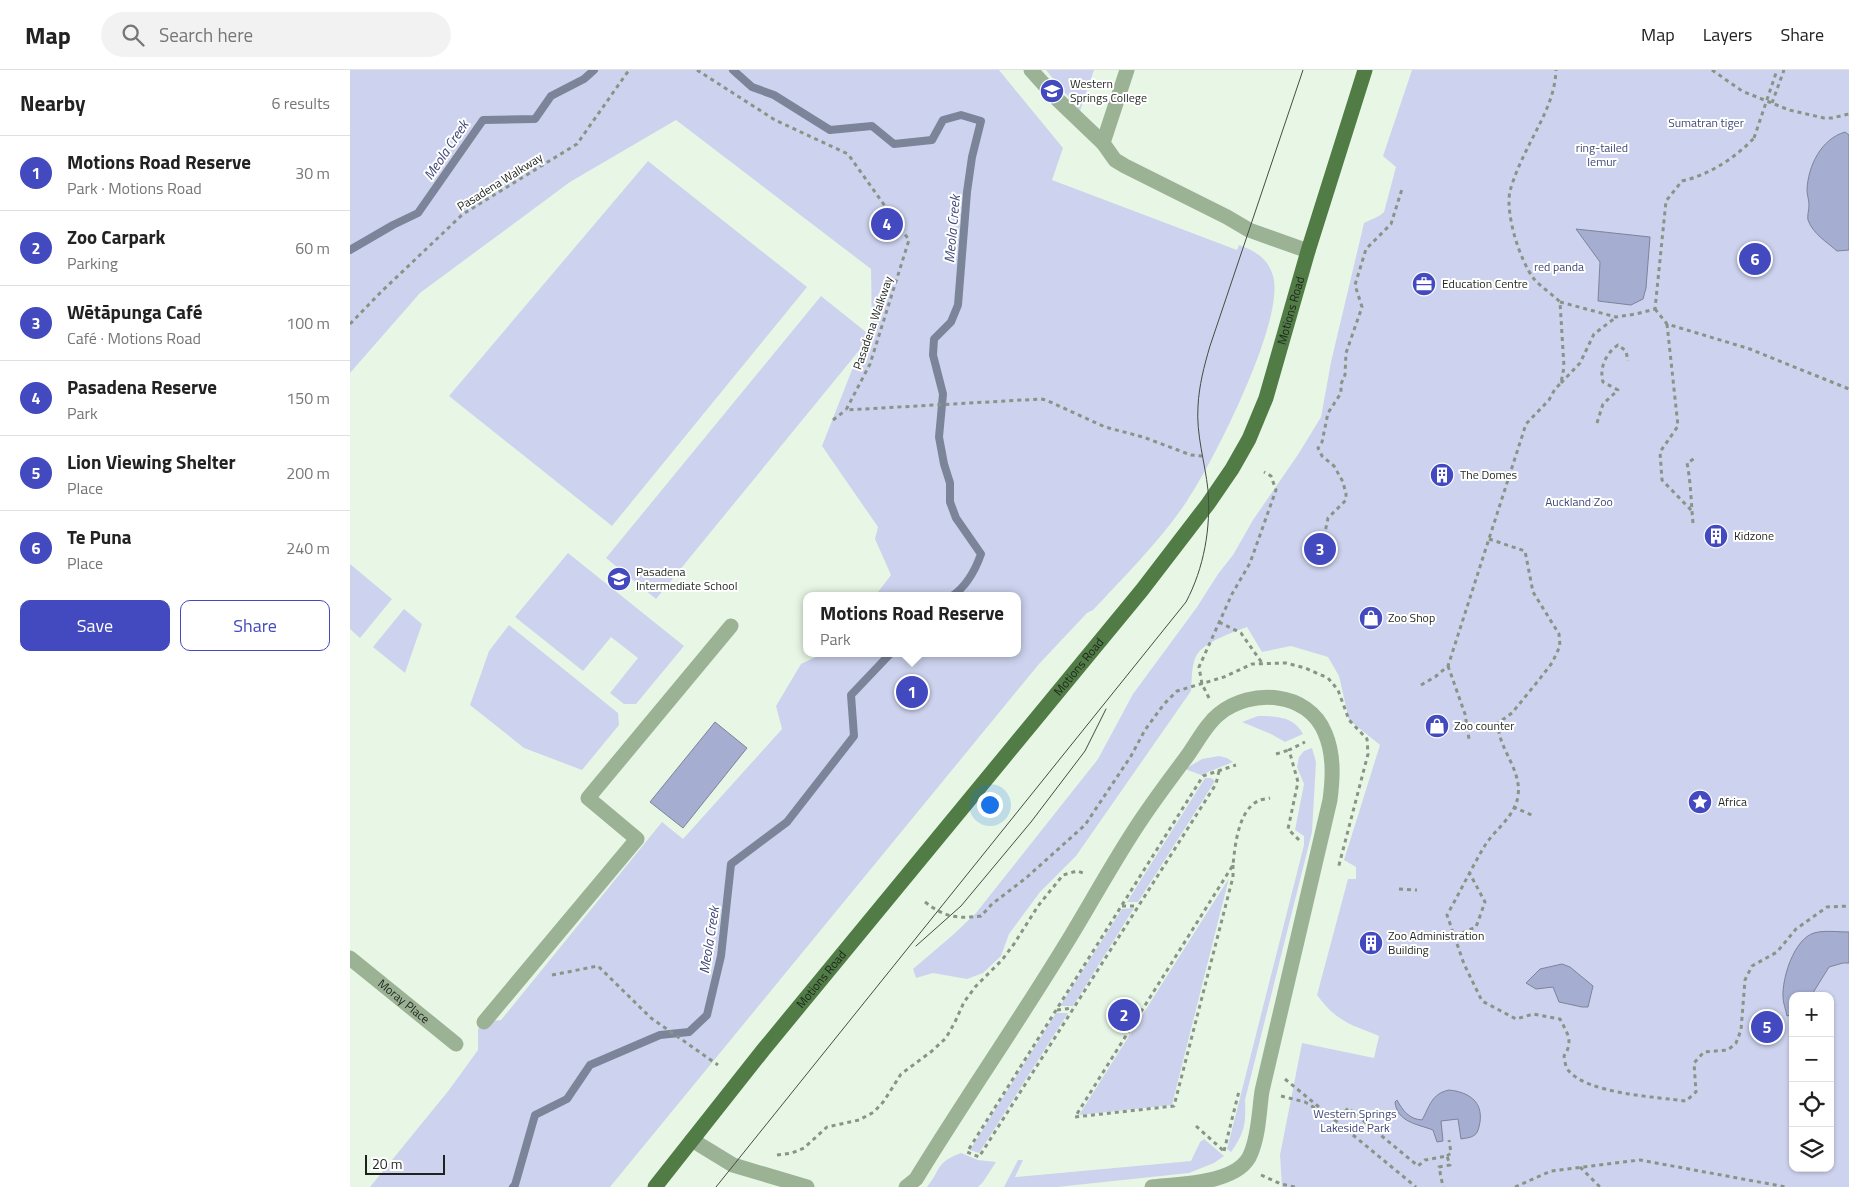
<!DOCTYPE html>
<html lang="en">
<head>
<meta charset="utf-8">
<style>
  body { margin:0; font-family:"Titillium Web",sans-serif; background:#f2f2f2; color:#222 }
  .controls { position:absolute; right:15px; bottom:15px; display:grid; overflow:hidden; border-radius:10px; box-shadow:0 1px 4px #0004 }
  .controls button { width:45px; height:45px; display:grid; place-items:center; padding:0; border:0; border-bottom:1px solid #e0e0e0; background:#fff; color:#222; font:25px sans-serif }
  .scale { position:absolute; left:15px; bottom:12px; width:80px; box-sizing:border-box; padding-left:5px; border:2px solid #1e241d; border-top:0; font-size:14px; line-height:18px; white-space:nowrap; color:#1e241d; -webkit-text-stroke:4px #fff; paint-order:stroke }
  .you { position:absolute; left:639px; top:734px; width:18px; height:18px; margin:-12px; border:4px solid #fff; border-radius:50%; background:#1a73e8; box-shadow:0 0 0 8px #1a73e833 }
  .badge { display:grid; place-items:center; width:32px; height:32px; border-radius:50%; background:#4349be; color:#fff; font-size:16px; font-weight:700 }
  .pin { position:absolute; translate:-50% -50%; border:2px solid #fff; box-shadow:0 1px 5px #0006 }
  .popup { position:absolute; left:453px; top:522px; width:218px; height:65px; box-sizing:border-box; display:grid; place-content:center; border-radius:10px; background:#fff; filter:drop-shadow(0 1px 4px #0005); font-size:16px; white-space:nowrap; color:#767676 }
  .popup b { font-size:19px; color:#222 }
  .popup::after { content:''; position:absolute; left:50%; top:100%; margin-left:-10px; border:10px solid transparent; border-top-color:#fff }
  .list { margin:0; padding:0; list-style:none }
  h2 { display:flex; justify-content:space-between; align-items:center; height:65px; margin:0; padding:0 20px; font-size:21px }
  h2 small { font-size:16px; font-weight:400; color:#767676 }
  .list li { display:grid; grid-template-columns:32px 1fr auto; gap:15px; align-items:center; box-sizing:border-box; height:75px; padding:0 20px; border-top:1px solid #e0e0e0 }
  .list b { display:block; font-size:19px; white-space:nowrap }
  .list p { margin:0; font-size:16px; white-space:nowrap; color:#767676 }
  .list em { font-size:16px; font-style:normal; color:#767676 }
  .actions { display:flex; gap:10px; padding:15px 20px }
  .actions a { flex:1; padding:11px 0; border:1px solid #4349be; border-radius:10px; text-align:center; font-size:18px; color:#4349be }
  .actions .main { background:#4349be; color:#fff }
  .icon { flex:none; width:28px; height:28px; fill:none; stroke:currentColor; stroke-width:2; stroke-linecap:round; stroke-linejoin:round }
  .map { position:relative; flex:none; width:1499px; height:1117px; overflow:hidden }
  header { display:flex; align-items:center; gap:30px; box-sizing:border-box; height:70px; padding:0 25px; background:#fff; border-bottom:1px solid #e0e0e0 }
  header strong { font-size:24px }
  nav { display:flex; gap:28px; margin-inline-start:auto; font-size:18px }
  .search { width:350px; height:45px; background:#f2f2f2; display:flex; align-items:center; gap:12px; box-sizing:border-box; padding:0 18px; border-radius:28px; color:#767676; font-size:19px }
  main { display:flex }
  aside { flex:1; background:#fff }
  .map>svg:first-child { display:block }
  .green { fill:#cdd3ee; fill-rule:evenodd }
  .water { fill:#a5add0; stroke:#7c849a }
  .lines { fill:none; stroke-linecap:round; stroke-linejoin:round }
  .stream { stroke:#7c849a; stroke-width:8 }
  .path { stroke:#899487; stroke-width:3; stroke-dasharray:4 4; stroke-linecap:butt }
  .minor { stroke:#9bb295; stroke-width:15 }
  .major { stroke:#517c46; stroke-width:15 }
  .tram { stroke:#444c43; stroke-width:1 }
  .path-bridge { stroke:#899487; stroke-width:3; stroke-dasharray:4 4; stroke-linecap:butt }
  .labels { text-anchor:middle; stroke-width:4; stroke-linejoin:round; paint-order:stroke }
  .poi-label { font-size:12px; fill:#1e241d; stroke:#fff; text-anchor:start }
  .park-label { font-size:12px; fill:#3f4877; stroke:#fff }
  .street-label { font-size:12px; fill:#1e241d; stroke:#fff }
  .water-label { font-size:14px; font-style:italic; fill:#414979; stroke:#fff }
</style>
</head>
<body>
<header>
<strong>Map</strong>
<div class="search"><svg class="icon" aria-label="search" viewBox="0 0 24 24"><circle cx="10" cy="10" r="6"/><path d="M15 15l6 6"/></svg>Search here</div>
<nav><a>Map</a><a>Layers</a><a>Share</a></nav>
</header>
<main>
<aside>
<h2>Nearby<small>6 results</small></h2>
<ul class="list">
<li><span class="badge">1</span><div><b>Motions Road Reserve</b><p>Park · Motions Road</p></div><em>30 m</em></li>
<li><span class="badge">2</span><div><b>Zoo Carpark</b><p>Parking</p></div><em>60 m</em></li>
<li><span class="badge">3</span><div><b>Wētāpunga Café</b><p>Café · Motions Road</p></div><em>100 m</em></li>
<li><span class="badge">4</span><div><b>Pasadena Reserve</b><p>Park</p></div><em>150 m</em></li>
<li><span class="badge">5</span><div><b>Lion Viewing Shelter</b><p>Place</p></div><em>200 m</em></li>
<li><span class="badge">6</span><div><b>Te Puna</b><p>Place</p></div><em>240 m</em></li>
</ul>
<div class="actions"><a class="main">Save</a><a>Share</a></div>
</aside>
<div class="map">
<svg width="1499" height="1117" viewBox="0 0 1499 1117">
  <rect width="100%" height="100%" fill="#e8f7e5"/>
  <g class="green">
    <path d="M0,0H649L713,78L702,110L887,180L889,175C905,181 918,188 923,206C936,249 863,393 837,431C810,471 776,505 743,540L737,543L689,594L260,1117H20L99,1020L128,980V959L135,952L151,950L312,752L333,769L432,659L426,636L451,594L474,583H667V526H525L541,505L525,469L528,457L472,376L509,282L522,267L521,199L326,50L220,112L70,223L0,303Z"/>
    <path d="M696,0H744L730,41Z"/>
    <path d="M1062,0H1499V1117H932L930,1085L952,973L1024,988L1029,966C1000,954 987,952 967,925L998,809H1006V797L994,790L1030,675L999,650L989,606L978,587L941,576L912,582L897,557C884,562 857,571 848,583C841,592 842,610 841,621L726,786L690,822L659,864L651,886L633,903L617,909L583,903L566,908L563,899L604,864L626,843L748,689L783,624L847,537L868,504L883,485L903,450L949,383L971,347L981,292L1014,153C1021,149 1028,148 1034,142L1046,97L1033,86ZM1443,926H1480V1098H1443Z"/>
    <path d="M298,91L457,217L262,456L99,326Z"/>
    <path d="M471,226L521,266L306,529L256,488Z"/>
    <path d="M218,483L334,576L286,634H274L260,623L288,588L261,567L233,601L165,547Z"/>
    <path d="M0,494L42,529L10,568L0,559Z"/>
    <path d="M54,539L72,554L55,603L23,577Z"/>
    <path d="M159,555L268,643L269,655L232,700L174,678L120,635L139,581Z"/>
    <path d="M908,646C925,646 944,646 953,664L935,672L921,664L892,652Z"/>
    <path d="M962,678L966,692L962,762L895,1030C896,1054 895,1062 881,1082L877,1079L954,775V766L945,760L954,714L947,697L949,687L954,681Z"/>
    <path d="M869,686L877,688L883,692L851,705L835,699L852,689Z"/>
    <path d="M855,708H861L865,711L788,832H777Z"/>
    <path d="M879,808L822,1035L729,1045Z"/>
    <path d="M784,838L723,936H710L772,839Z"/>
    <path d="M706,943H718L629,1083L620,1080Z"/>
    <path d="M854,1069L874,1086L864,1093L839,1103L707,1117H654L668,1090H673L665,1107L841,1091L850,1072Z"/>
    <path d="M611,1083L628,1090L646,1092L633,1112L628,1117H577C592,1098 585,1093 611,1083Z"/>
  </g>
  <g class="water">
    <path d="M1495,62L1499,65V180L1487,181C1477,172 1463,164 1458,150C1457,146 1459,140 1459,135C1459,130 1457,125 1457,120C1458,96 1471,69 1495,62Z"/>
    <path d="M1226,159L1300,167L1296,218L1293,229L1281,235L1248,231L1250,192Z"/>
    <path d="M365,652L397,678L333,758L300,732Z"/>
    <path d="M1499,862V893H1493L1479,897L1461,926H1443V944L1437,946C1436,940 1433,933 1433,927C1432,908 1444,869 1464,863C1474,860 1488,862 1499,862Z"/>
    <path d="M1212,894L1220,897L1243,916L1238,937H1232L1209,932L1203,917L1186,919L1176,913L1190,899Z"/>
    <path d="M1099,1020C1118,1022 1133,1031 1130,1052C1129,1057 1128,1064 1123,1066C1120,1068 1115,1068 1111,1069L1108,1049L1091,1051L1093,1071L1087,1072L1083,1060C1067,1054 1047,1052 1045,1032L1047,1030C1053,1041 1059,1049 1072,1050C1080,1036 1081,1024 1099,1020Z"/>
  </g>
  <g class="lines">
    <g class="stream">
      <path d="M383,0L402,17L424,25L480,60L522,56L544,74L582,70L593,50L611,45L631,51L622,87L617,122L608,235L601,252L584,269L583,285L593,324L589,367L594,394L600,413V432L606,448L631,484C625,501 617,516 602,526"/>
      <path d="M0,180L43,155L68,143L133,50L185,49L201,26L234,9L244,0"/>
      <path d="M163,1117L165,1115L185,1045L217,1029L240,995L310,965L339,962L357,945L371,886L381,794L437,752L504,666L501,625L541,583"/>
    </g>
    <g class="path">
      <path d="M347,0L425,50L498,84L559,170L520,294L496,340L691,329L696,330L755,357L793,367L841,385L852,386"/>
      <path d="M1362,0L1392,21L1439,40L1474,48H1482L1499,44"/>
      <path d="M1422,33L1434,0"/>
      <path d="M1210,232L1266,247L1286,244L1305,239L1316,131L1332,111C1359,105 1385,88 1404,68"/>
      <path d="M1305,239L1317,254L1400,279L1499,319"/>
      <path d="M0,254L32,221L113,144L227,74L279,0"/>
      <path d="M1317,254L1328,356L1310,382L1312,410L1342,441"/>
      <path d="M1211,313L1230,293L1244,264L1265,248"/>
      <path d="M483,350L496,340"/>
      <path d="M1247,353L1253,334L1268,320L1253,312C1249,298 1256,283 1268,275L1276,281L1278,291"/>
      <path d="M1343,453C1341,433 1341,413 1337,393L1347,387"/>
      <path d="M974,467L978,448L996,430V424L993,412L984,396L972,386L968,378L972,372L978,343L991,323V314L995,305L996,283L1012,237L1005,215L1016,179L1041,154L1052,119"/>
      <path d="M1139,469L1175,481L1183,522L1209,564L1210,576L1202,593L1188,611L1162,643L1148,653C1148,679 1172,699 1168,726C1165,747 1144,760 1134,777C1121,799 1110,822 1097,845L1114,894L1132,931L1166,949L1183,944L1210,949C1217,963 1224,971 1214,986C1215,990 1215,996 1218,1000C1237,1024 1307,1027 1336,1031L1346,1022L1344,993L1354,982L1378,980L1386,973L1391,960L1395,910L1402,896L1427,882L1446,859L1477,837L1499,836"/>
      <path d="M869,552L891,563L912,593"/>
      <path d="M1098,596L1115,644L1119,669"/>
      <path d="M1071,615L1085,607L1098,596L1176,354L1199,330L1205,319L1211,313L1214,297L1210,232C1202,224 1191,217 1184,209C1170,191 1155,144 1160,121C1164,106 1172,89 1179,75C1191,51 1205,28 1206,0"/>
      <path d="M859,628L852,614L849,597L882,524L900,493L926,420L921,406L914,402"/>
      <path d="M926,684L939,680"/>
      <path d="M869,701L866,714L629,1087L617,1082L853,706L886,695"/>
      <path d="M1163,737L1184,746"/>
      <path d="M949,770L938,759L948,712L939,680L955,672"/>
      <path d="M883,795V807L824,1036L725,1047L883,795C885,776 888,741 908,731C911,729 916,729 920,728"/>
      <path d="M1049,819L1067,820"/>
      <path d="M575,832C595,847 605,849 631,846L642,834L676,808L735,755L781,686L795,660L814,634L827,621L874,607L902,594L936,593L955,598L978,608L988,620L999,650L1017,669L1018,684L988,799"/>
      <path d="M772,836H788"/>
      <path d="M1105,866L1126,857L1135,832L1120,804"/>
      <path d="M202,905L248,896L301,948L368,995"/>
      <path d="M707,940L723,938"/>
      <path d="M935,1009L1066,1117"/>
      <path d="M931,1026L955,1032L973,1043"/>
      <path d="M983,1049H990L998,1038L1068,1096L1075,1090L1097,1086L1100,1095L1089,1097L1093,1117"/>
      <path d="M846,1056L875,1082"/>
      <path d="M874,1081L889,1021"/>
      <path d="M427,1085L442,1083L454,1078L477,1057L509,1050L524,1042L534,1031L551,1004L582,981L596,968L605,952L614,932L626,916L652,890L664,874L688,836L713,805L727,801L733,803"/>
      <path d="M1097,1086L1101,1083L1099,1070"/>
      <path d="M1230,1097L1250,1117"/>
      <path d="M911,1105L931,1114L945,1117"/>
      <path d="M1165,1117L1201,1101L1290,1090L1436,1117"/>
    </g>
    <g class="minor">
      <path d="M681,0L707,29L753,73"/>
      <path d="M777,0L753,73L765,90L775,96L877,147L899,160L958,181"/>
      <path id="s1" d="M0,888L106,974"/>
      <path d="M134,952L287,769L238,728L381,556"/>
      <path d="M342,1070L383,1095L457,1117"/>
      <path d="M556,1117L566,1109C616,1027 672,947 722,864C745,826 766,787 791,750C805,729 820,709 835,689C846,675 855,655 869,644C901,618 958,621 975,663C984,684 983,707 980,730L912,1021C909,1041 909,1064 901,1083C890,1114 830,1114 802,1117"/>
    </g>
    <path class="major" id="s2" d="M305,1117L414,979L792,520L858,434L882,399L899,369L916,328L958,181L1015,0"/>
    <g class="tram">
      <path d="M566,876L611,836L681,752L735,681L756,639"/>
      <path d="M366,1117L836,532C854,498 861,458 858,420C855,392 846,365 848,336C849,316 854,296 860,276L953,0"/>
    </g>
    <path class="path-bridge" d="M1404,68L1427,0"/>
  </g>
  <defs>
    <g id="school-disc" transform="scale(1.25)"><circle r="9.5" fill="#4349be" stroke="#fff"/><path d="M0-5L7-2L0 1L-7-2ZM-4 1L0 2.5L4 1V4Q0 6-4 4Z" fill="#fff"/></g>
    <g id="office-disc" transform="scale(1.25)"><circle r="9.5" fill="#4349be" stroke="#fff"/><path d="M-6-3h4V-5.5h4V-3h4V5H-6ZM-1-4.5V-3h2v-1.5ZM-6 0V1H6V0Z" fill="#fff"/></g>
    <g id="building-disc" transform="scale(1.25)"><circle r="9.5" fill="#4349be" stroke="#fff"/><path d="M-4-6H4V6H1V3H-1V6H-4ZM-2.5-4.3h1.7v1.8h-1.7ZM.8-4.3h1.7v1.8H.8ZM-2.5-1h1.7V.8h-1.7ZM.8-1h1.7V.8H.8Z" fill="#fff"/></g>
    <g id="shop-disc" transform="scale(1.25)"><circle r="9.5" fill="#4349be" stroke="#fff"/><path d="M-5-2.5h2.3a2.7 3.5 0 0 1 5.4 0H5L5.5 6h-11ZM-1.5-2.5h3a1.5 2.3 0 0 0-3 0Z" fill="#fff"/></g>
    <g id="sight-disc" transform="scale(1.25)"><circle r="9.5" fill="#4349be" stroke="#fff"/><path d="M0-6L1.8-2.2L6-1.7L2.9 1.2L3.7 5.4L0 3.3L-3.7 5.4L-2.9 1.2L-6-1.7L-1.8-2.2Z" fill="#fff"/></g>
  </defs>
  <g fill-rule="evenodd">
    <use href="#school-disc" x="702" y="21"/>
    <use href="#office-disc" x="1074" y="214"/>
    <use href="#building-disc" x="1092" y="405"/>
    <use href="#building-disc" x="1366" y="466"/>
    <use href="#school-disc" x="269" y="509"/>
    <use href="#shop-disc" x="1021" y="548"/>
    <use href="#shop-disc" x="1087" y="656"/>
    <use href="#sight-disc" x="1350" y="732"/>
    <use href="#building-disc" x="1021" y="873"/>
  </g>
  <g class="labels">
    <g class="poi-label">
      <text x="720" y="18">Western<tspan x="720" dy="14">Springs College</tspan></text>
      <text x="1092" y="218">Education Centre</text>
      <text x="1110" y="409">The Domes</text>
      <text x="1384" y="470">Kidzone</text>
      <text x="286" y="506">Pasadena<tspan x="286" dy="14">Intermediate School</tspan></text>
      <text x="1038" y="552">Zoo Shop</text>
      <text x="1104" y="660">Zoo counter</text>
      <text x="1368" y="736">Africa</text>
      <text x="1038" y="870">Zoo Administration<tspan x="1038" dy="14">Building</tspan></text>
    </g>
    <g class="park-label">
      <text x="1356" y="57">Sumatran tiger</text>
      <text x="1252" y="82">ring-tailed<tspan x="1252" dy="14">lemur</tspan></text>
      <text x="1209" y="201">red panda</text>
      <text x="1229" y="436">Auckland Zoo</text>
      <text x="1005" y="1048">Western Springs<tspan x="1005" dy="14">Lakeside Park</tspan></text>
    </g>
    <g class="street-label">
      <text transform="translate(150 112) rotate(-32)" y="4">Pasadena Walkway</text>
      <text dy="4" stroke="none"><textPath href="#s2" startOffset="1091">Motions Road</textPath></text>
      <text transform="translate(523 253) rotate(-71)" y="4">Pasadena Walkway</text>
      <text dy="4" stroke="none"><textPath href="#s2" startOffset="671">Motions Road</textPath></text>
      <text dy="4" stroke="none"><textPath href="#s2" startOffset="266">Motions Road</textPath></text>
      <text dy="4" stroke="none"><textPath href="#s1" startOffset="69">Moray Place</textPath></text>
    </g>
    <g class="water-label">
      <text transform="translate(96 80) rotate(-56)" y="5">Meola Creek</text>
      <text transform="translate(602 159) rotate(-85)" y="5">Meola Creek</text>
      <text transform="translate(359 870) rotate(-81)" y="5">Meola Creek</text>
    </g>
  </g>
</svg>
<div class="controls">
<button>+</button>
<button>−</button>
<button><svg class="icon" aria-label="locate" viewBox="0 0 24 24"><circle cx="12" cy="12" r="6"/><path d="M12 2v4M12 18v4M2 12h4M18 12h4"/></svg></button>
<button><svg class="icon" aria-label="layers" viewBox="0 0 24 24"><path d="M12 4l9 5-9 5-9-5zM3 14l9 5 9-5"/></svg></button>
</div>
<div class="scale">20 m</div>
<div class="you"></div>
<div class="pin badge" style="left:562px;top:622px">1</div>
<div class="popup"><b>Motions Road Reserve</b>Park</div>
<div class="pin badge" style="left:774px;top:945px">2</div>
<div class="pin badge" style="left:970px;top:479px">3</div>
<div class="pin badge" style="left:537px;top:154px">4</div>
<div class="pin badge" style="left:1417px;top:957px">5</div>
<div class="pin badge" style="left:1405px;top:189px">6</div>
</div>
</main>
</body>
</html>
